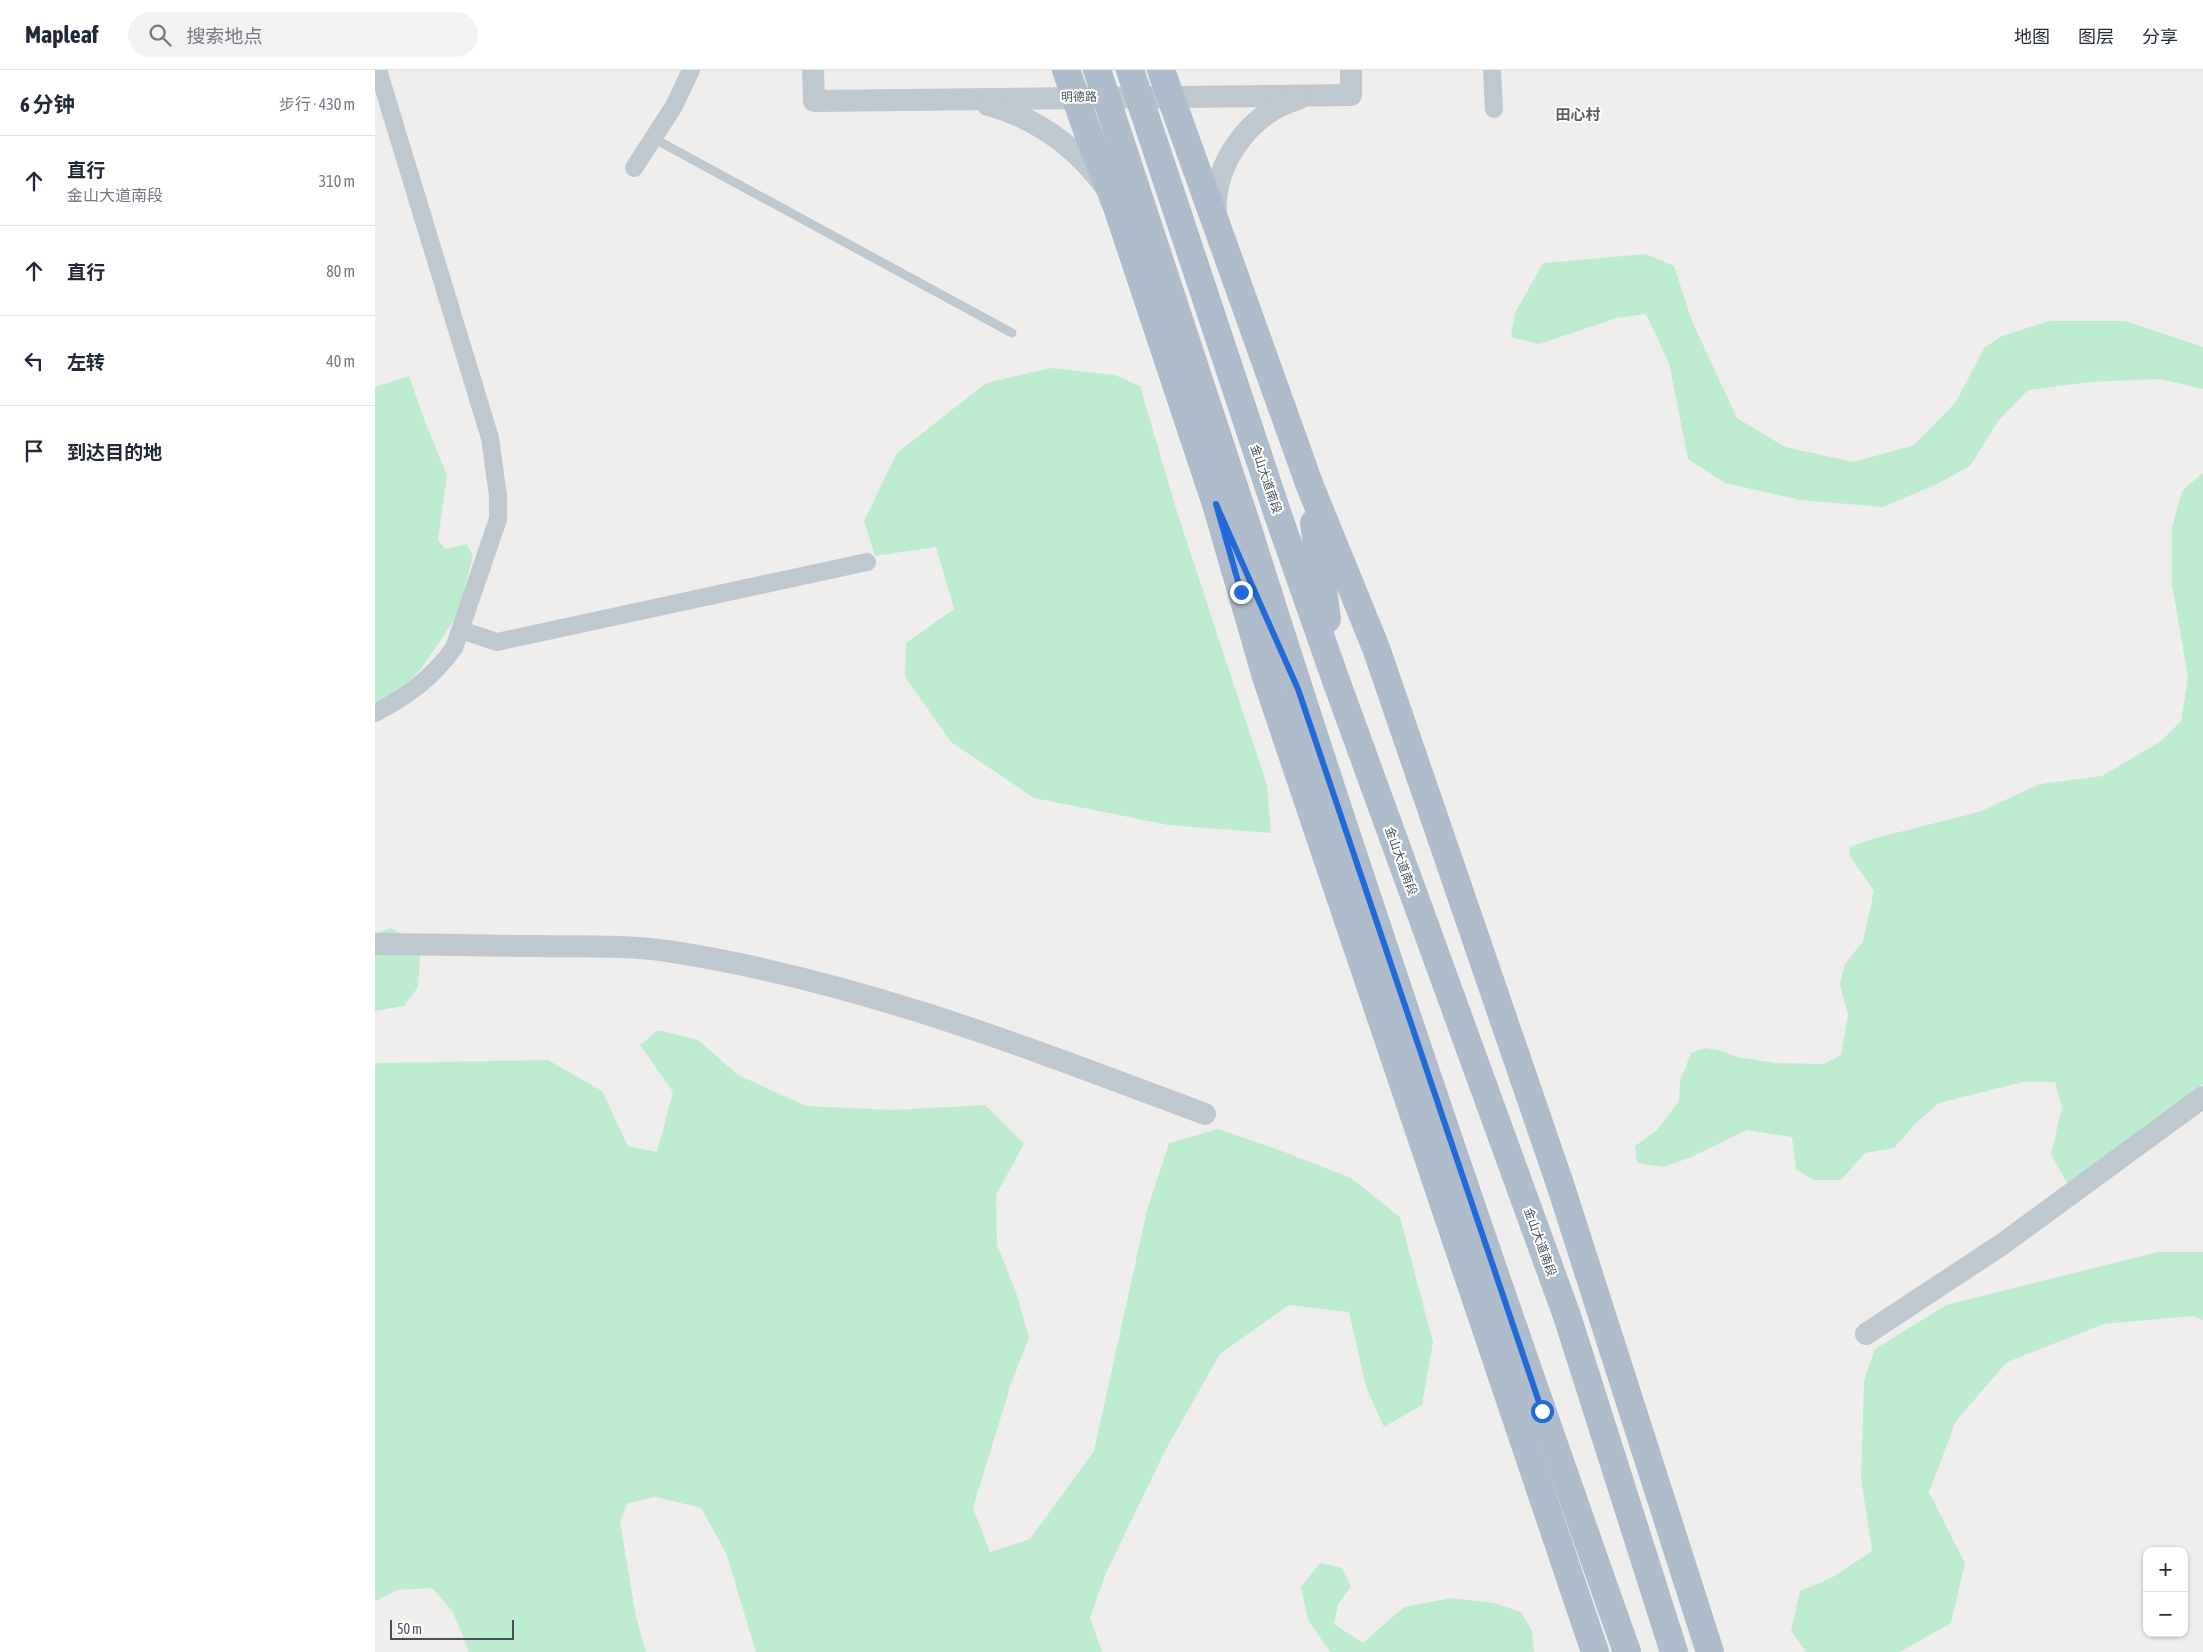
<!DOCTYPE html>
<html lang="zh">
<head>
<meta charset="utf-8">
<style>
  body { margin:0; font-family:"Asap Condensed","Noto Sans SC",sans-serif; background:#f2f2f3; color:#1f2937 }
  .controls { position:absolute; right:15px; bottom:15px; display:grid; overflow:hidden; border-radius:10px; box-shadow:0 1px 4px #0004 }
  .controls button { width:45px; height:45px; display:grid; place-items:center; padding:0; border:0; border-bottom:1px solid #e0e1e3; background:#fff; color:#1f2937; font:25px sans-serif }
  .scale { position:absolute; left:15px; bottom:12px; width:124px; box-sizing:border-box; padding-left:5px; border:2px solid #47505a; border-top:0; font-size:14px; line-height:18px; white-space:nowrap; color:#47505a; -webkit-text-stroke:4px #fff; paint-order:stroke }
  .stop { position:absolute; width:15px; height:15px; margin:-11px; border:4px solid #216ad7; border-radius:50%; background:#fff }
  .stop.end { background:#216ad7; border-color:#fff; box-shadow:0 1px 5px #0008 }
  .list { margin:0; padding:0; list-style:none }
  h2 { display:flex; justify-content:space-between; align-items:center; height:65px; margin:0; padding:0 20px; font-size:21px }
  h2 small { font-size:16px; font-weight:400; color:#747a83 }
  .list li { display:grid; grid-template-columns:32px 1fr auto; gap:15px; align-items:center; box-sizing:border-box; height:90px; padding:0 20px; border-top:1px solid #e0e1e3 }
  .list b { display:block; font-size:19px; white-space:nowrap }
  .list p { margin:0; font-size:16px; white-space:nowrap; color:#747a83 }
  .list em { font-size:16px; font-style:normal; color:#747a83 }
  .icon { flex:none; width:28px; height:28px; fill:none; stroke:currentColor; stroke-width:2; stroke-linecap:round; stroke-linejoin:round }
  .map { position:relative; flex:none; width:1828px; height:1582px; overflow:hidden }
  header { display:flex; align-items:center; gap:30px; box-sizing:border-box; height:70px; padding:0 25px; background:#fff; border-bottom:1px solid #e0e1e3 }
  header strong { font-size:24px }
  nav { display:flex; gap:28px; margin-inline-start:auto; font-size:18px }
  .search { width:350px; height:45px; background:#f2f2f3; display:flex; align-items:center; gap:12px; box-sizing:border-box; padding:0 18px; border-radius:28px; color:#747a83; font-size:19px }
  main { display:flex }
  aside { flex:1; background:#fff }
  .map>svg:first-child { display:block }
  .green { fill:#bdecd1 }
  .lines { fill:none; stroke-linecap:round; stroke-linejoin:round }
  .service { stroke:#bfc7cf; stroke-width:9 }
  .minor { stroke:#bfc7cf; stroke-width:18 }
  .tertiary { stroke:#bfc7cf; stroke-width:22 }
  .primary { stroke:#aebccb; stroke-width:28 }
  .primary-bridge { stroke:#aebccb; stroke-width:28 }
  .route { stroke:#216ad7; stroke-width:6 }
  .labels { text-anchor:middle; stroke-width:4; stroke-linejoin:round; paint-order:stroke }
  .street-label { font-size:12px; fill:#47505a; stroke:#fff }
  .quarter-label { font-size:15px; font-weight:bold; fill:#5a5e62; stroke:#fff }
</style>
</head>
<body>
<header>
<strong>Mapleaf</strong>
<div class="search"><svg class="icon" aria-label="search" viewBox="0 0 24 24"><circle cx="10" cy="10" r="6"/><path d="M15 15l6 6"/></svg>搜索地点</div>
<nav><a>地图</a><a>图层</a><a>分享</a></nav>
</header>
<main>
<aside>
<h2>6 分钟<small>步行 · 430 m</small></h2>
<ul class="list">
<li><svg class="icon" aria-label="ahead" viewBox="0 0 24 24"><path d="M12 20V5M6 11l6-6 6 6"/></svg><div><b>直行</b><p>金山大道南段</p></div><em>310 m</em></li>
<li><svg class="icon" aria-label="ahead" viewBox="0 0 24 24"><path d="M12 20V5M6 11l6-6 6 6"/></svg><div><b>直行</b></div><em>80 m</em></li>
<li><svg class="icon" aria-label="left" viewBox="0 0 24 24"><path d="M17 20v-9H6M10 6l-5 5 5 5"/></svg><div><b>左转</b></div><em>40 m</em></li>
<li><svg class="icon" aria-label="arrive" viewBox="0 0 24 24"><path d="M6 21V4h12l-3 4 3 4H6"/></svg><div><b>到达目的地</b></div></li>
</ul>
</aside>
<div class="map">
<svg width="1828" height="1582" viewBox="0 0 1828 1582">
  <rect width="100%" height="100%" fill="#f0eeed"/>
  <g class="green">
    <path d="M1271,184L1299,196L1317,251L1362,348L1410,377L1479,392L1539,375L1581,332L1609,278L1627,266L1674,251H1750L1828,277V319L1785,309L1715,312L1653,320L1623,351L1595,396L1562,414L1508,437L1425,430L1350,413L1313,389L1294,293L1271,244L1242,248L1164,274L1136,267L1140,243L1168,193Z"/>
    <path d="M675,298L740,305L765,316L803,445L892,715L896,763L793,755L659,728L576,672L530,607L531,573L579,539L561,477L500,486L489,451L522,383L611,313Z"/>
    <path d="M34,306L52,357L72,405L63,470L70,479L92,474L98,486L83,544L46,599L18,628L0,637V317Z"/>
    <path d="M1826,404H1828V1014L1702,1110L1692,1113L1676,1084L1687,1037L1680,1012H1648L1564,1033L1541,1053L1519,1078L1490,1083L1466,1110H1439L1421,1100L1417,1067L1372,1060L1314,1088L1288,1097L1262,1093L1260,1076L1282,1060L1304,1031L1305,1011L1316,983L1330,978L1345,980L1362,987L1400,993L1449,994L1466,985L1473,945L1465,914L1470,894L1488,871L1499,821L1475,786L1474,777L1501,768L1604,742L1665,714L1727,706L1786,671L1806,651L1813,608L1797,514V457L1807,421Z"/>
    <path d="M16,858L46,877L43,917L29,936L0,941V863Z"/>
    <path d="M283,960L323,970L363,1005L431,1036L517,1040L610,1035L649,1074L621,1125L622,1175L641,1222L654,1268L636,1314L598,1438L615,1482L655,1469L719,1381L772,1140L794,1073L843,1059L904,1080L976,1108L1025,1147L1058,1272L1047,1335L1009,1357L991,1317L974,1242L914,1235L845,1284L790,1381L731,1503L715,1548L727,1582H381L351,1483L326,1438L281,1427L253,1433L245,1451L261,1547L271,1582H94L78,1542L57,1518L22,1520L0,1531V993L173,990L227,1021L253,1076L282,1082L298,1022L265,975Z"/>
    <path d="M1783,1182H1828V1250L1817,1246L1729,1254L1632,1292L1581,1351L1554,1422L1590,1493L1576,1553L1525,1582H1431L1416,1561L1425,1521L1458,1507L1497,1481L1486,1407L1489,1311L1500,1279L1571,1235Z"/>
    <path d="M945,1493L967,1498L976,1517L963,1534L959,1554L988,1573L1029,1537L1076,1528L1119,1533L1146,1542L1157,1561L1159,1582H955L933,1550L926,1517Z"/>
  </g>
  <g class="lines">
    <path class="service" d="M278,68L637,263"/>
    <g class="minor">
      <path d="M1117,0L1119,39"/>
      <path d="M259,98L299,36L316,0"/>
      <path d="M86,560L122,572L492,492"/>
      <path d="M0,643C33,626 58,607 79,578L123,449V426L115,368L3,0"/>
    </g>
    <g class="tertiary">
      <path d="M438,0L439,31L976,25V0"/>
      <path d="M613,35C661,48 699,75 729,115"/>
      <path d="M841,147C837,95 873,44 923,29"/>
      <path d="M0,874C54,874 109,876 163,876C206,877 250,875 292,881C478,909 654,978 830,1044"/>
      <path d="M1491,1264L1626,1175L1828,1027"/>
    </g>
    <g class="primary">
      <path d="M691,0L714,66L742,137L841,434L892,610L1220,1582"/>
      <path d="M786,0L935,416L1001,578L1185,1114L1335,1582"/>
      <path d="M903,445L959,605L1192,1246L1299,1582"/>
      <path d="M939,453L952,549"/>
      <path d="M872,456C991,834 1120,1209 1252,1582"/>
    </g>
    <g class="primary-bridge">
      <path d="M722,0L872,456"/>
      <path d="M755,0L903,445"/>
    </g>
  </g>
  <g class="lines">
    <path class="route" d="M866,522L841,434L923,619L1167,1341"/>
  </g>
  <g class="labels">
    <g class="street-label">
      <text transform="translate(704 27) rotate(-1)" y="4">明德路</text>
      <text transform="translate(891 409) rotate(71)" y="4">金山大道南段</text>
      <text transform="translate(1026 791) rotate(70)" y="4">金山大道南段</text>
      <text transform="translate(1165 1172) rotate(70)" y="4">金山大道南段</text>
    </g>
    <g class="quarter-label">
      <text x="1203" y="50">田心村</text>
    </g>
  </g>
</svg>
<div class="controls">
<button>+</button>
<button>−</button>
</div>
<div class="scale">50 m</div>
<div class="stop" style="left:1167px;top:1341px"></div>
<div class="stop end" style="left:866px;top:522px"></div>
</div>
</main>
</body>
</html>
